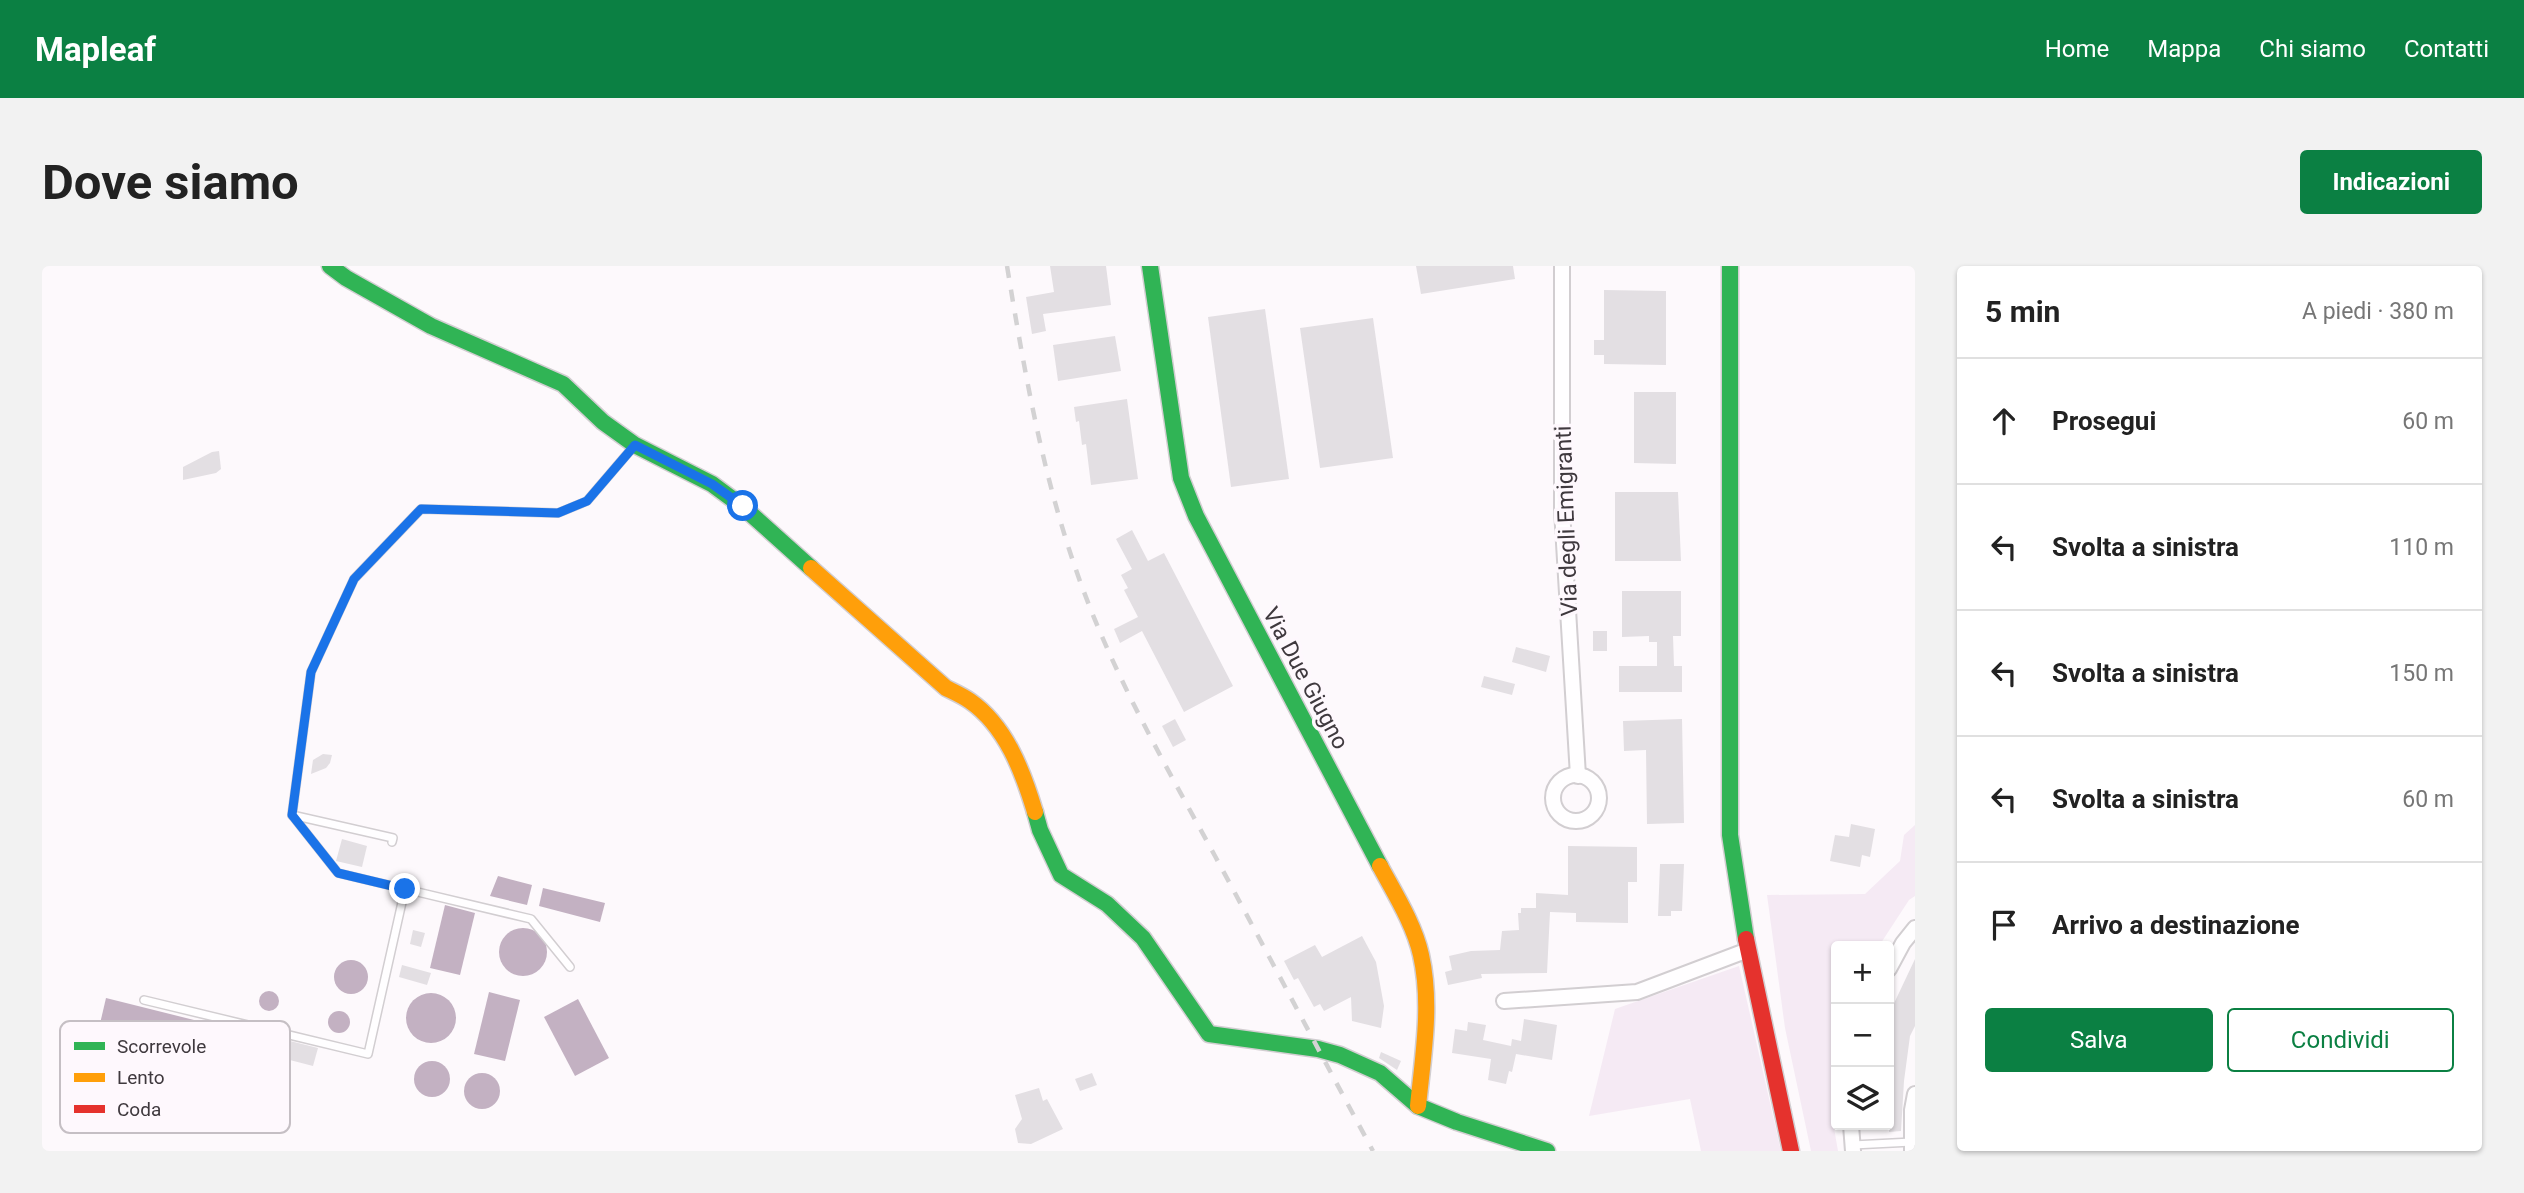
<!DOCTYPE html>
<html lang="it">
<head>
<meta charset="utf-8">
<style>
  body { margin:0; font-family:Roboto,sans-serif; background:#f2f2f2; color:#222 }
  .controls { position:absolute; right:21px; bottom:21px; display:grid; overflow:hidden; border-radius:7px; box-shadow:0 2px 5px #0004 }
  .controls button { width:63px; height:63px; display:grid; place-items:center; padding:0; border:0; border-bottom:2px solid #e0e0e0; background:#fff; color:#222; font:35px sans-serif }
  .stop { position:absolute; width:21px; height:21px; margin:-16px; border:5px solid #1a73e8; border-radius:50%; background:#fff }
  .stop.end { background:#1a73e8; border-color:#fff; box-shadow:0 2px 7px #0008 }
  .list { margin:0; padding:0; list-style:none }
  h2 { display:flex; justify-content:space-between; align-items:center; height:91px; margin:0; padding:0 28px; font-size:30px }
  h2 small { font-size:23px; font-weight:400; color:#767676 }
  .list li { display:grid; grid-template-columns:46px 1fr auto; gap:21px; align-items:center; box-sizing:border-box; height:126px; padding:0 28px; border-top:2px solid #e0e0e0 }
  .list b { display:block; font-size:26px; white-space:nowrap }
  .list em { font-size:23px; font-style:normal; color:#767676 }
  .actions { display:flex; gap:14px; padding:21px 28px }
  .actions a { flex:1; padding:16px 0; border:2px solid #0b8043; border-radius:7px; text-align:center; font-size:24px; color:#0b8043 }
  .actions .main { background:#0b8043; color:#fff }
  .icon { flex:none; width:38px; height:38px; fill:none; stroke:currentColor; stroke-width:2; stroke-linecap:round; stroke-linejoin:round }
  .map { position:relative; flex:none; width:1873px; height:885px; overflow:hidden; border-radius:7px }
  header { display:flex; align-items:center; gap:42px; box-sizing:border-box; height:98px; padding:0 35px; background:#0b8043; color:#fff }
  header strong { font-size:33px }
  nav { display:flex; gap:38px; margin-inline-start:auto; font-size:24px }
  .intro { display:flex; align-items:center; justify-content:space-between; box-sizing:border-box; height:168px; padding:0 42px }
  h1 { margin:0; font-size:49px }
  .button { padding:18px 32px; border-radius:7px; background:#0b8043; color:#fff; font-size:24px; font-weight:700 }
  main { display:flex; gap:42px; padding:0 42px }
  aside { flex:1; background:#fff; border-radius:7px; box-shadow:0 2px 5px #0004 }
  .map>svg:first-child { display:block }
  .green { fill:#f5eaf4 }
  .water { fill:#c3b1c2 }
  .building { fill:#e3dfe3 }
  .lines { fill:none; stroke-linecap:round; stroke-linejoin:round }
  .lane-casing { stroke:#d2ced1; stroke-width:10 }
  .street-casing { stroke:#d2ced1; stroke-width:18 }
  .fast-casing { stroke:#d2ced1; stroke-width:19 }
  .slow-casing { stroke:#d2ced1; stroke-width:19 }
  .jam-casing { stroke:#d2ced1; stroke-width:19 }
  .lane { stroke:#fffeff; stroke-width:7 }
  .street { stroke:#fffeff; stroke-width:14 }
  .fast { stroke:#30b455; stroke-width:16 }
  .slow { stroke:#ff9f0a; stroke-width:16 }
  .jam { stroke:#e5322d; stroke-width:16 }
  .rail { stroke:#d3d2d3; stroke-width:4.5; stroke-dasharray:12 12; stroke-linecap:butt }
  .route { stroke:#1a73e8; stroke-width:9 }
  .labels { text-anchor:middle; stroke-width:7; stroke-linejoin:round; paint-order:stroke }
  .street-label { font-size:23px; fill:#3f393e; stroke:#fef8fd }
  .key { fill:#fef8fd; stroke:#c5bfc4; stroke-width:2 }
  .key-label { font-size:19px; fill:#3f393e }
</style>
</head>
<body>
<header>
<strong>Mapleaf</strong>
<nav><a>Home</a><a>Mappa</a><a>Chi siamo</a><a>Contatti</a></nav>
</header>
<div class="intro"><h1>Dove siamo</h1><a class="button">Indicazioni</a></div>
<main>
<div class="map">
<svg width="1873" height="885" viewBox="0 0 1873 885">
  <rect width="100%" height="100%" fill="#fdf9fc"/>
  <g class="green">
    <path d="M1873,559V630L1867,634L1837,680H1794V809L1789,845L1796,885H1769L1743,762L1725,629L1823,628L1858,595L1862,569Z"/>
    <path d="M1697,700L1739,885H1659L1648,833L1547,850L1573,743Z"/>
  </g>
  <g class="water">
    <path d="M456,610L490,619L485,639L448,630Z"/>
    <path d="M501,622L563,637L558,656L497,640Z"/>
    <path d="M403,639L433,647L418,709L388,702Z"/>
    <circle cx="481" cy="686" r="24"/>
    <circle cx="309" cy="711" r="17"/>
    <circle cx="227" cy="735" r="10"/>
    <path d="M447,726L478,734L463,795L432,788Z"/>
    <circle cx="389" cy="752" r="25"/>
    <path d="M64,732L172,759L162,805L53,779Z"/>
    <path d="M536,733L567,792L533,810L502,751Z"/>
    <circle cx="297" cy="756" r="11"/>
    <circle cx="390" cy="813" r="18"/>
    <circle cx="440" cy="825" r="18"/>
  </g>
  <g class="building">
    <path d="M1008,0H1064L1069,39L1001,48L1004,65L990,68L984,31L1012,26Z"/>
    <path d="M1374,0H1471L1473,13L1379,28Z"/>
    <path d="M1562,24L1624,25V99L1562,98V89H1552V74H1562Z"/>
    <path d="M1223,43L1247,213L1189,221L1166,51Z"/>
    <path d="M1331,52L1351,192L1278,202L1258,62Z"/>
    <path d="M1073,70L1079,105L1016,115L1011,79Z"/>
    <path d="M1592,126H1634V198L1592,197Z"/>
    <path d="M1085,133L1096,213L1049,219L1044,178L1040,179L1037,155L1034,156L1032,141Z"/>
    <path d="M177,185L179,203L174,207L141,214V201L170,186Z"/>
    <path d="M1573,226H1636L1639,295H1573Z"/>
    <path d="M1090,264L1106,295L1122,287L1191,420L1142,446L1100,365L1078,377L1072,363L1096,351L1082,324L1086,322L1079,309L1090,303L1074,273Z"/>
    <path d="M1580,325H1639V370H1631L1632,400H1640V426H1577V400H1615V376H1607V370L1580,371Z"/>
    <rect x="1551" y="365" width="14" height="20"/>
    <path d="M1474,381L1508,390L1504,406L1470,396Z"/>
    <path d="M1442,410L1473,418L1470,429L1439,421Z"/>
    <path d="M1133,453L1144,474L1131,481L1120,460Z"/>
    <path d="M1640,453L1642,557L1605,558L1604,484L1582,485L1581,455Z"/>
    <path d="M281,488L290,489L288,497L284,502L269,508L271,494Z"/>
    <path d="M1809,558L1833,563L1828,591L1820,589L1818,601L1788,595L1793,569L1807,571Z"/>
    <path d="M300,573L325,580L320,601L294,595Z"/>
    <path d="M1526,580L1595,581V616H1586V657L1534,656V647L1508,646L1505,707L1439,708L1440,712L1406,719L1403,706L1410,704L1407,690L1429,685L1458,684L1460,665L1477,664L1476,647H1479V642H1494V627L1526,629Z"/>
    <path d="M1618,598H1642L1640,645H1629V650H1616Z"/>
    <path d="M371,664L383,667L379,681L368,678Z"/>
    <path d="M1320,670L1334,696L1342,740L1339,762L1310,755L1309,731L1282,745L1278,738L1272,741L1256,712L1252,714L1242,695L1273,679L1280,691Z"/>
    <path d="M1873,693V760L1868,770L1862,815L1859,865L1847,866V748Z"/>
    <path d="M360,699L389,707L385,719L357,711Z"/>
    <path d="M1482,753L1515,759L1510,794L1474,788L1470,806L1467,805L1464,818L1446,814L1449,793L1410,787L1413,763L1425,765L1426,756L1444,759L1441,774L1469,780L1470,773L1479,775Z"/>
    <path d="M248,775L276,782L271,800L244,793Z"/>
    <path d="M1339,786L1359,795L1355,804L1337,792Z"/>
    <path d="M1050,807L1055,819L1038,825L1033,813Z"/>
    <path d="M997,822L1001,835L1005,833L1021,863L989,878L976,877L973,863L980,853L973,829Z"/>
  </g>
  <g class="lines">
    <g class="lane-casing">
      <g id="lane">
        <path d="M250,549L351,572L350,576"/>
        <path d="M363,623L489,653L528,701"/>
        <path d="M102,734L326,788L363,623L296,607L250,549L269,406L312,313L379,243L516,247L545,235L592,180"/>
        <path d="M1811,879L1870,876"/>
      </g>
    </g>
    <g class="street-casing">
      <g id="street">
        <path d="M1520,0V244L1536,510"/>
        <circle cx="1534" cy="532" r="23"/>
        <path d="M1847,703L1861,677L1873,662"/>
        <path d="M1462,735L1595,726L1706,684"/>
        <path d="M1809,859L1811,885"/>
        <path d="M1870,885V844L1873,828"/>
      </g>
    </g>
    <g class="fast-casing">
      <g id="fast">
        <path d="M288,0L304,12L389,60L521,118L561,156L593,179L670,218L701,241L769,302"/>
        <path d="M1108,0L1139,212L1154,250L1338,600"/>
        <path d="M1688,0V569L1704,673"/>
        <path d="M993,546L998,564L1019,609L1065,638L1101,672L1167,768L1276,783L1298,789L1338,807L1376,840L1415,856L1505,885"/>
      </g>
    </g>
    <g class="slow-casing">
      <g id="slow">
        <path d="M769,302L904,422C912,426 921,430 928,435C964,460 981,506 993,546"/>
        <path d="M1338,600C1353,628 1372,658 1379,689C1390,738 1381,790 1376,840"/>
      </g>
    </g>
    <g class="jam-casing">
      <path id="jam" d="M1704,673L1749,885"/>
    </g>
    <use href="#lane" class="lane"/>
    <use href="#street" class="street"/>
    <use href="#fast" class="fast"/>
    <use href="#slow" class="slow"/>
    <use href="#jam" class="jam"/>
    <path class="rail" d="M965,0C984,115 1004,230 1047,339C1081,426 1129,509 1173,590C1226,688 1278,787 1331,885"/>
  </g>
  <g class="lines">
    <path class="route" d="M363,623L296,607L250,549L269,406L312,313L379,243L516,247L545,235L593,179L670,218L701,240"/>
  </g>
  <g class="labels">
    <g class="street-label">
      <text transform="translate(1524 255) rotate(-92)" y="8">Via degli Emigranti</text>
      <text transform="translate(1264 412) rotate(62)" y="8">Via Due Giugno</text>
    </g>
  </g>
  <rect x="18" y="755" width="230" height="112" rx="10" class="key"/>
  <rect x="32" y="776" width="31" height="8" fill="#30b455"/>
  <rect x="32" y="807" width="31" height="9" fill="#ff9f0a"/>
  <rect x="32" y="839" width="31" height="8" fill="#e5322d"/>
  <g class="key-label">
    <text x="75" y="787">Scorrevole</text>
    <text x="75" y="818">Lento</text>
    <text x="75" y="850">Coda</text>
  </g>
</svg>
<div class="controls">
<button>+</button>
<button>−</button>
<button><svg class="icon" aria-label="layers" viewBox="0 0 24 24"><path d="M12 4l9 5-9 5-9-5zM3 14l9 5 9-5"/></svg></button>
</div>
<div class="stop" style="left:701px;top:240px"></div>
<div class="stop end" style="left:363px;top:623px"></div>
</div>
<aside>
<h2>5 min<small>A piedi · 380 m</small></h2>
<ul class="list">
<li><svg class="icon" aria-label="ahead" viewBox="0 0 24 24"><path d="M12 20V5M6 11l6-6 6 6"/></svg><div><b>Prosegui</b></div><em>60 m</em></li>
<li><svg class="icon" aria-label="left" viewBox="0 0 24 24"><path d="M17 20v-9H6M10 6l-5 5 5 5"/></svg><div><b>Svolta a sinistra</b></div><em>110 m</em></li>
<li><svg class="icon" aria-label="left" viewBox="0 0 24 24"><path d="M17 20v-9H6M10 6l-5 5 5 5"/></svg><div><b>Svolta a sinistra</b></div><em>150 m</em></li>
<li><svg class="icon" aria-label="left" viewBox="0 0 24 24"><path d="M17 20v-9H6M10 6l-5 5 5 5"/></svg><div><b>Svolta a sinistra</b></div><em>60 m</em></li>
<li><svg class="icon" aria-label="arrive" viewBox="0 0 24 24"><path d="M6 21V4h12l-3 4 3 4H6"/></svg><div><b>Arrivo a destinazione</b></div></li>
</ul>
<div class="actions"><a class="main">Salva</a><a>Condividi</a></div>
</aside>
</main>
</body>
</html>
